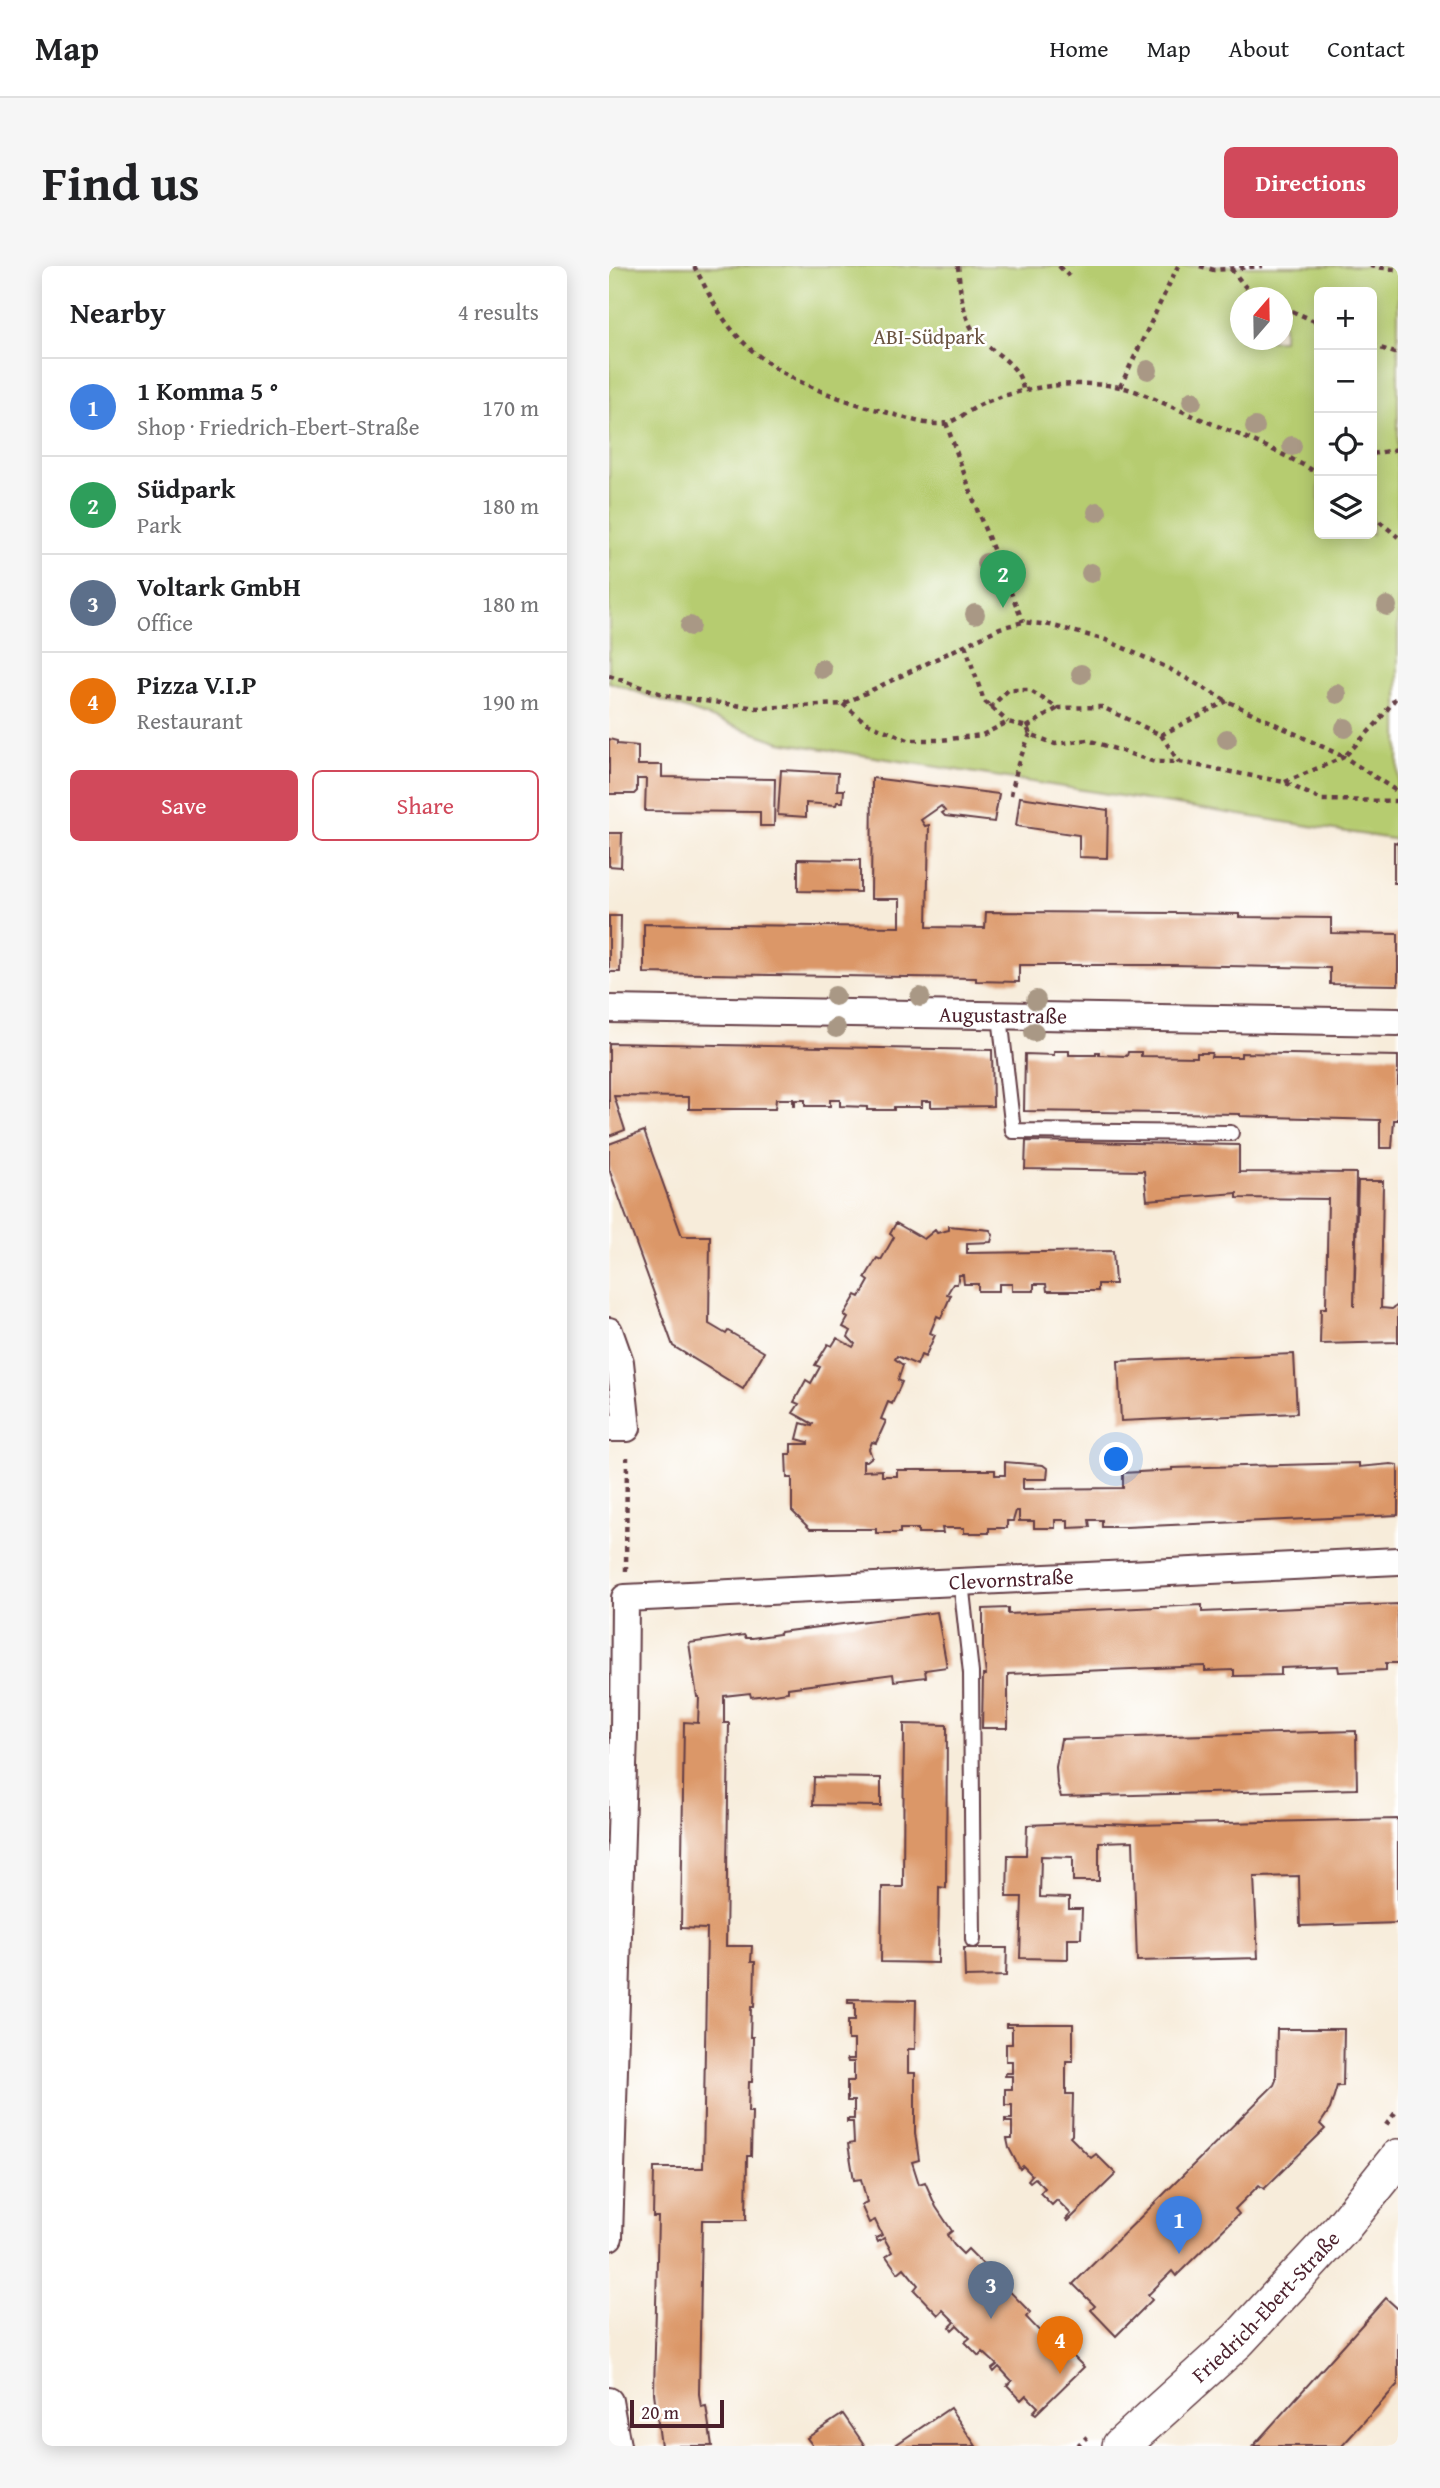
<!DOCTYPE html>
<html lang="en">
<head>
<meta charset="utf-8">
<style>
  body { margin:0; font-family:"Gentium Book Plus",serif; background:#f6f6f6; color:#202124 }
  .controls { position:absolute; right:21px; top:21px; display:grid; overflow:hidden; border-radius:10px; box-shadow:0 4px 18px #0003 }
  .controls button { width:63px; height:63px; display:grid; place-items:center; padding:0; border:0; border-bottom:2px solid #e0e0e0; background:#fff; color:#202124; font:35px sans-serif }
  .compass { position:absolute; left:621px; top:21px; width:63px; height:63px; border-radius:50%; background:#fff; box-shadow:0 4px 18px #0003; rotate:20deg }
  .scale { position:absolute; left:21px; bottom:18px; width:94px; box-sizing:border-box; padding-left:7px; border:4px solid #4a1f2b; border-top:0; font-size:19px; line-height:24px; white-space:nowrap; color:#4a1f2b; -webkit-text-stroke:5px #fff; paint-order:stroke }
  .you { position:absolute; left:508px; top:1194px; width:24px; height:24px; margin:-18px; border:5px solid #fff; border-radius:50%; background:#1a73e8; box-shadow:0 0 0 10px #1a73e833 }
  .badge { display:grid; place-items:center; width:46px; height:46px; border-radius:50%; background:#d1495b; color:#fff; font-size:23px; font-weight:700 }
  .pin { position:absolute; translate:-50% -58px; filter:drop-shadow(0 2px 4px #0008) }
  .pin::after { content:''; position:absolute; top:37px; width:24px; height:21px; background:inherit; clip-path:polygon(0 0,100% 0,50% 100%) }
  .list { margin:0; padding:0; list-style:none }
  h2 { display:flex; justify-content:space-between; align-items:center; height:91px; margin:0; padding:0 28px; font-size:30px }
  h2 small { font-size:23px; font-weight:400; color:#757577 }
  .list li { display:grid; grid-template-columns:46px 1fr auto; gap:21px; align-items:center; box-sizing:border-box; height:98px; padding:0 28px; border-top:2px solid #e0e0e0 }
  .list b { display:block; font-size:26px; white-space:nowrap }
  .list p { margin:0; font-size:23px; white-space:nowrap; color:#757577 }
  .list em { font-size:23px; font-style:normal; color:#757577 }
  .actions { display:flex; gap:14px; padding:21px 28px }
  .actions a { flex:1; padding:16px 0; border:2px solid #d1495b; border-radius:10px; text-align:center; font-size:24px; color:#d1495b }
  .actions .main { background:#d1495b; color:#fff }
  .icon { flex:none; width:38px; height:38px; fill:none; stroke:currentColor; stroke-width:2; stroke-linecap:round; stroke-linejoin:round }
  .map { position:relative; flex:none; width:789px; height:2180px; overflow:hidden; border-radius:10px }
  header { display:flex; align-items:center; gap:42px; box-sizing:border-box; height:98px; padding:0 35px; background:#fff; border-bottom:2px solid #e0e0e0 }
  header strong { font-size:33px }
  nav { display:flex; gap:38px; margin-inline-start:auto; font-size:24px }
  .intro { display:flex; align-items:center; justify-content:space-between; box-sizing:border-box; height:168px; padding:0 42px }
  h1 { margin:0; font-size:49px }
  .button { padding:18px 32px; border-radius:10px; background:#d1495b; color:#fff; font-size:24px; font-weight:700 }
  main { display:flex; gap:42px; padding:0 42px }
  aside { flex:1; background:#fff; border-radius:10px; box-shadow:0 4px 18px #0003 }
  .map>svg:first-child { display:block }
  .green { fill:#b6cc70; stroke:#80764e; stroke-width:2; fill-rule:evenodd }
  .building { fill:#db9768 }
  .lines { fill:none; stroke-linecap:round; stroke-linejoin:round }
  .lane-casing { stroke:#643e45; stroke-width:18 }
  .street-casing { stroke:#643e45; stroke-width:30 }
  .secondary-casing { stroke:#643e45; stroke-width:40 }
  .path { stroke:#643e45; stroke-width:4.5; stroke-dasharray:5 5; stroke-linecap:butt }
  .lane { stroke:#fff; stroke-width:14 }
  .street { stroke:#fff; stroke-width:26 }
  .secondary { stroke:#fff; stroke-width:37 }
  .tree { fill:#a99885 }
  .labels { text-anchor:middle; stroke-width:5; stroke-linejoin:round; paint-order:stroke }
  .park-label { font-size:21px; fill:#6a5340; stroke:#fff }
  .street-label { font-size:21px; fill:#4a1f2b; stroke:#fff }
</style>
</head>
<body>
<header>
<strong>Map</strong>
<nav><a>Home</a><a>Map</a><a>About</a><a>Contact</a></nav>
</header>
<div class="intro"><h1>Find us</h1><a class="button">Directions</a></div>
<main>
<aside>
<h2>Nearby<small>4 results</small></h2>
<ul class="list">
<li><span class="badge" style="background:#3f7fe0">1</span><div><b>1 Komma 5 °</b><p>Shop · Friedrich-Ebert-Straße</p></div><em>170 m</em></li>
<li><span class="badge" style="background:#2e9e5b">2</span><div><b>Südpark</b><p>Park</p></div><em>180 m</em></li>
<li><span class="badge" style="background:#5c6f8a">3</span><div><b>Voltark GmbH</b><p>Office</p></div><em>180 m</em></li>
<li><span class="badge" style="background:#e8710a">4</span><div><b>Pizza V.I.P</b><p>Restaurant</p></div><em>190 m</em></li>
</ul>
<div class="actions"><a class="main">Save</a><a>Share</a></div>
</aside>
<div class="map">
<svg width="789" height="2180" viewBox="0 0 789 2180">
  <rect width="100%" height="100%" fill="#fff"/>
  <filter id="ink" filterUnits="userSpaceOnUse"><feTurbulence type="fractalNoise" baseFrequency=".0143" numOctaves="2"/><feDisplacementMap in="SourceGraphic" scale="14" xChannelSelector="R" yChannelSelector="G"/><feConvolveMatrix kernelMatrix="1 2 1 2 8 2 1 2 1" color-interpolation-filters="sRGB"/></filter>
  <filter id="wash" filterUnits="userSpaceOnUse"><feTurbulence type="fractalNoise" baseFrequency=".00686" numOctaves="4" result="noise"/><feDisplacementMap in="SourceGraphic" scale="28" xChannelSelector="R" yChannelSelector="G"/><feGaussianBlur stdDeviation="1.57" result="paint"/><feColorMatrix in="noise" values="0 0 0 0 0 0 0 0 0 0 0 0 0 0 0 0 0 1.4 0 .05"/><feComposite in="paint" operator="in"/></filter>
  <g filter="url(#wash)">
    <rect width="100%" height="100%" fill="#f7ecda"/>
    <path class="green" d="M0,0H789V574L171,476L0,416ZM710,26H763V268H710ZM632,32H674V74H632Z"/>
    <g id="blocks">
      <g class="building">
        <path d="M0,473L8,475V478L29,480V499H53V511L166,513L165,560H151V546L36,545L37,513H28V525L25,528H0Z"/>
        <path d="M172,504L229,507L228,524H235L234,536H228L227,539L197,537V551L169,549Z"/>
        <path d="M263,512L390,528L385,556L336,550L333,547L336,545L332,540L312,554L316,560L320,559L318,661L376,662L377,646L565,647L630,648V651L722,652V667L789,668V719L721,718V702L564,699H410V716L367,715V712L35,707V658L291,661V633H262Z"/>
        <path d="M411,531L499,544L498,592L470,591V569L407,560Z"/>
        <path d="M0,567H13L12,601L0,600Z"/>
        <path d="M785,576L789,577V617H785Z"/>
        <path d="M189,593L251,594V626L189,625Z"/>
        <path d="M0,650H12L11,706H0Z"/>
        <path d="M0,777L383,784L384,840L322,841V835H313V841H285V844H258V841L231,840V834H221V840H196V834H186V840H184V833H167L166,843H80V831L5,830L16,864L0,870Z"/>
        <path d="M445,785H460V789H487V786H490V789L518,790L519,786H532V790L588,791V787H603L602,791H632V787L789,790V854H785L783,882H771V854L631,850V848L415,845L416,788L445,789Z"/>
        <path d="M35,865L73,970H101L100,1058L117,1068L119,1065L155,1086L134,1123L64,1080L0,903V878Z"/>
        <path d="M417,875L630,879V906L747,907L745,1041L749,915H774L772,1042L783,1043L789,1039V1076L711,1078L712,1042H717L719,933L628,932V927L538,934L535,905L416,903Z"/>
        <path d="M287,957L315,973L326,964L328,967L340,964V960L381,964L384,969L382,976L358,977V987L504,985L506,1018H489V1025H438L437,1018H425V1025H403V1018H390V1025H369V1018H355L354,1009H350L348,1018H344L338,1028L342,1029L332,1052L328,1050L321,1067L326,1069L316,1091L312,1089L308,1099L288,1090L286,1093L294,1099L289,1114L293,1116L283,1138L279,1136L272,1153L277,1155L267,1177L263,1176L260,1183L263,1191L258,1195H254V1205L273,1204V1210H288V1204H386V1209H396V1196L434,1199L439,1203L438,1213H414V1223L514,1222V1207L563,1204V1202L750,1197V1201L782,1198L789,1199V1249L516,1261H493V1254H480L481,1261L459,1262V1254H446V1262H425V1255H410V1245H407L404,1255H398V1262H380V1267H355V1262H333L334,1267H309V1263H291V1267H267V1263H201L183,1245V1212H178L177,1188H182V1178H199V1176L188,1173L192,1157L203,1160L204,1158L184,1147L190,1138L185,1136L197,1114L202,1117L211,1101L206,1099L219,1078L223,1080L228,1072L244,1081L246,1078L239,1071L242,1065L234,1061L239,1052L235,1049L247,1029L251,1031L260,1015L256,1012L268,992L272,994L285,971L281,968Z"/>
        <path d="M685,1088L688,1147L512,1155L509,1095Z"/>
        <path d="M789,1338V1397H777V1404L730,1406L729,1400L672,1402V1409L625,1410V1404L596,1405V1400L399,1408V1462H373L374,1409H377L374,1381V1343L399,1342V1348L593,1339V1346Z"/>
        <path d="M328,1346L338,1401L316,1404L317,1411L285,1415L284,1408L179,1422V1426L142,1431L141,1427L115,1430V1457H120L117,1680H143L142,1696H146L145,1741H142L141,1771H144L143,1816H140L139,1846H143L142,1890H138L137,1954H93L90,2128L92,2141L97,2140L103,2180H52L45,2127L49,1951H44L45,1902H94L98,1663L72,1662L75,1456L89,1457L90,1431H88L80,1377L135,1369L137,1372H143L170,1368L171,1366Z"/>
        <path d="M295,1458L338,1459L337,1622L330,1621L329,1697L272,1696L273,1621H294Z"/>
        <path d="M747,1465L748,1523L452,1531L448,1517L447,1501L452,1473Z"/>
        <path d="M205,1511L272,1512V1540L204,1539Z"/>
        <path d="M789,1553V1657L691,1660L690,1610L645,1611L649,1692L528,1695L524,1575L490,1576V1615H464V1591L432,1590L431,1631L460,1632V1643H473L472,1672H459V1693L411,1692L413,1631H398L399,1589H417L418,1559L466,1557L526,1559Z"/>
        <path d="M355,1682H398L397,1710L356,1711Z"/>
        <path d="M239,1733L307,1734L306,1783H299V1807H306V1867L310,1894L303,1896L310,1918L316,1916L327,1941L343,1965L338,1969L345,1979L354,1988L359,1983L421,2046L417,2051L438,2073L443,2069L475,2101L427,2148L424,2146L429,2141L417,2129L412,2134L398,2119L403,2115L390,2101L385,2106L383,2103L388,2099L374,2086L370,2090L356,2076L361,2072L348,2059L343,2064L341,2061L346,2056L334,2044L329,2049L305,2024L309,2019L295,2002L289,2007L277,1990L283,1986L275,1972L269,1976L267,1972L273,1969L266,1954L260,1957L252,1939L258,1936L252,1913L245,1914L239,1878L245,1877L244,1856H238V1853H245V1835H238V1815H245V1796H239L238,1793H245V1774H239V1754H246V1737H239Z"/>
        <path d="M397,1758H464V1795H457V1828H464L463,1869L461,1871L482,1892L487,1888L507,1908L459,1955L457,1953L462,1948L448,1934L443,1939L431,1927L436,1922L426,1912L421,1916L419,1914L423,1909L414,1900L411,1903L400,1882L398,1873H403V1856H396V1853H403V1839H396V1823H403V1810H396L397,1807H403V1795H397V1778H403V1761H397Z"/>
        <path d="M668,1763H735L734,1820H728L721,1843L711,1858L716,1863L655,1923L650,1919L626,1943L630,1948L567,2010L563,2005L539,2029L543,2034L507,2070L482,2044L486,2040L464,2018L665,1819L667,1814Z"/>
        <path d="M777,2032L789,2043V2118L733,2180H644Z"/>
        <path d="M341,2142L367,2180H285Z"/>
        <path d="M234,2148L256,2180H204L198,2172Z"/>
      </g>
    </g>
  </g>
  <g filter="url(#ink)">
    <use href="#blocks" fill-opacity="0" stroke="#643e45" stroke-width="2"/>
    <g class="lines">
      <g class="lane-casing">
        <g id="lane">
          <path d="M391,750L404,865L622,867"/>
          <path d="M352,1316L362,1407L364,1674"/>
        </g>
      </g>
      <g class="street-casing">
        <g id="street">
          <path id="s1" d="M0,743L789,756"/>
          <path d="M0,1065L11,1096L18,1162H0"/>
          <path id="s2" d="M0,1971L15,1467L16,1332L789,1295"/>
          <path d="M0,2135L8,2180"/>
        </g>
      </g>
      <g class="secondary-casing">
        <g id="secondary">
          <path id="s3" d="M512,2180L629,2074L732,1963L789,1892"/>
        </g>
      </g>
      <g class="path">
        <path d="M85,0C96,20 106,42 120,60C158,109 218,130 276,146C295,151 318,161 338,157C349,154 363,142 375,137C413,121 469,113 511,121C532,125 555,138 575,146C620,165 668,183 710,208"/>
        <path d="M349,0C351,20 352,40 361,59C374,86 411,92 414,124"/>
        <path d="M450,0L460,10"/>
        <path d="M591,0L605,4L654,0"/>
        <path d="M761,0L789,4"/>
        <path d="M622,3L639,24L654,32"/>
        <path d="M674,41L710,57"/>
        <path d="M763,79L789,88"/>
        <path d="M511,121L569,0"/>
        <path d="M337,157L370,249L414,356"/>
        <path d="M763,188L789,183"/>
        <path d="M763,249L789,271"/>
        <path d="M356,379L375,435L399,456"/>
        <path d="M0,410L59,430L148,442L234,438L391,362L414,356L441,359L497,374L557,401L618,435L735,491L768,457L789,429"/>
        <path d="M234,438L256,456L299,474H332L373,469L399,456L418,461L421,468L446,478L479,474L546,496H570L675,516L713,534L789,535"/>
        <path d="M381,442L399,424H420L449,442L493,441L552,469L570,496"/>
        <path d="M418,461L449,442"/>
        <path d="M552,469L618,435"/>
        <path d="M676,516L735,491L789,526"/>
        <path d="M402,529L409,498L421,468"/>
        <path d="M17,1305L18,1191"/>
        <path d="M777,1859L789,1843"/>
        <path d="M468,2180L478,2171"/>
      </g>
      <use href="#lane" class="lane"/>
      <use href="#street" class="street"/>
      <use href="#secondary" class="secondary"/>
    </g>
    <g class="tree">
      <circle cx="539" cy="104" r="10"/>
      <circle cx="583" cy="135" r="10"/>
      <circle cx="646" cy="161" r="10"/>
      <circle cx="683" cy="180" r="10"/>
      <circle cx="488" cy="246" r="10"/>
      <circle cx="377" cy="297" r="10"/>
      <circle cx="482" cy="307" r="10"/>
      <circle cx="778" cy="340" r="10"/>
      <circle cx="366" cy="348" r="10"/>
      <circle cx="81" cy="360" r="10"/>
      <circle cx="213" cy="403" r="10"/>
      <circle cx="472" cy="408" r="10"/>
      <circle cx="728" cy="428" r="10"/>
      <circle cx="736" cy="462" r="10"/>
      <circle cx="618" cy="473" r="10"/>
      <circle cx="226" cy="730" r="10"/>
      <circle cx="311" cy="731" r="10"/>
      <circle cx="427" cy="734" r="10"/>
      <circle cx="227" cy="762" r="10"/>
      <circle cx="425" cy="766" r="10"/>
    </g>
  </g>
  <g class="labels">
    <g class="park-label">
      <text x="320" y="78">ABI-Südpark</text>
    </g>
    <g class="street-label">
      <text dy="7" stroke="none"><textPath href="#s1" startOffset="394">Augustastraße</textPath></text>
      <text dy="7" stroke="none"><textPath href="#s2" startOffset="1026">Clevornstraße</textPath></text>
      <text dy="7" stroke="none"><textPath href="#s3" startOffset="201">Friedrich-Ebert-Straße</textPath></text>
    </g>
  </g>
</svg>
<div class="controls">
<button>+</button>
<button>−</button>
<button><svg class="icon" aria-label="locate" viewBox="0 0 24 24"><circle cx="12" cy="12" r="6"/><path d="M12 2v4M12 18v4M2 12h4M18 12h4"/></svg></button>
<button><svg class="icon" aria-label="layers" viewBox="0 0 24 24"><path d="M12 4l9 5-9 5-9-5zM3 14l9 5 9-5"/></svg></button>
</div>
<svg class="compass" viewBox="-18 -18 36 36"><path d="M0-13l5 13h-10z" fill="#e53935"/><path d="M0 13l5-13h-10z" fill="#757577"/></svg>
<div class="scale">20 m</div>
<div class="you"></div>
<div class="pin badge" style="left:570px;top:1988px;background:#3f7fe0">1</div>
<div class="pin badge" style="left:394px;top:342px;background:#2e9e5b">2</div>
<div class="pin badge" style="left:382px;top:2053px;background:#5c6f8a">3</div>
<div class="pin badge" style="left:451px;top:2108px;background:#e8710a">4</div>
</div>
</main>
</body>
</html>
